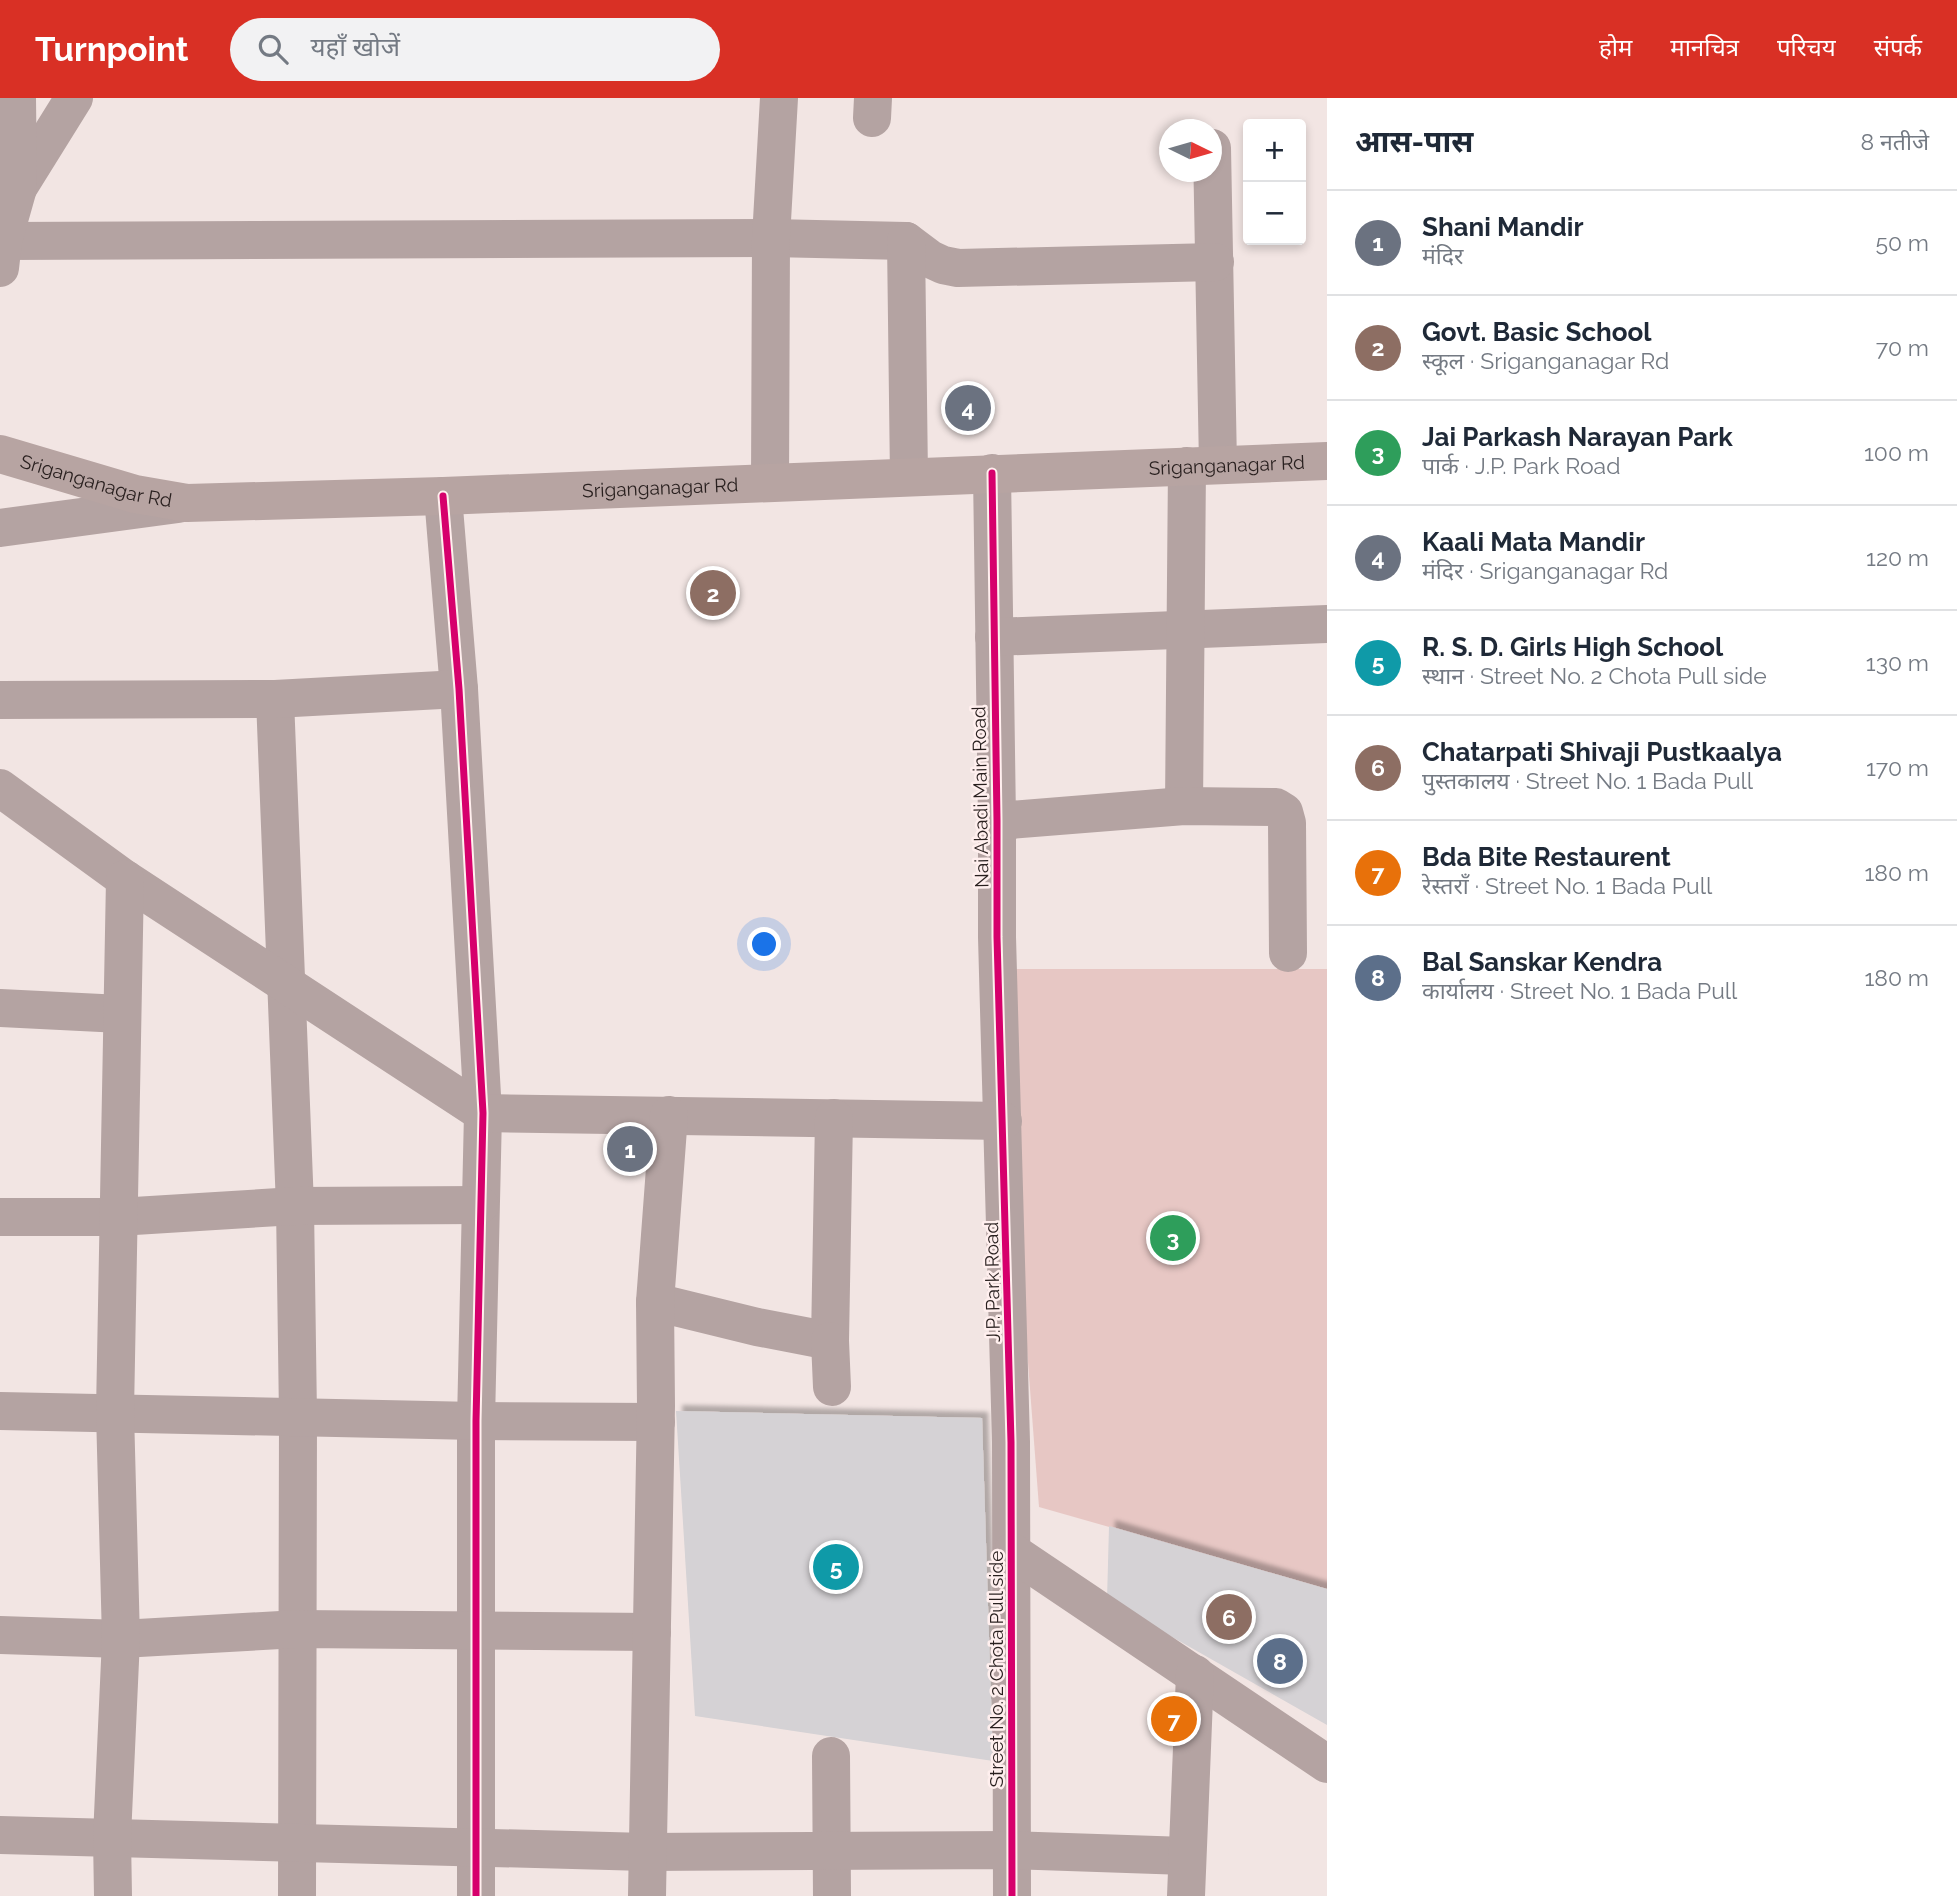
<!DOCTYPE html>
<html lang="hi">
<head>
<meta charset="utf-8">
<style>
  body { margin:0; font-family:Raleway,"Noto Sans Devanagari",sans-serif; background:#f2f2f3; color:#1f2937 }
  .controls { position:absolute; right:21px; top:21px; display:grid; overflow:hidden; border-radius:7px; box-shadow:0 4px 10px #0003 }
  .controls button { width:63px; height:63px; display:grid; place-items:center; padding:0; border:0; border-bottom:2px solid #e0e1e3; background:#fff; color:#1f2937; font:35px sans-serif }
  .compass { position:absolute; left:1159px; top:21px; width:63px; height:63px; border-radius:50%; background:#fff; box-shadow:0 4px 10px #0003; rotate:95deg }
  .you { position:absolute; left:765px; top:847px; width:24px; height:24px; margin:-18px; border:5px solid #fff; border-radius:50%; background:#1a73e8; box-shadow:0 0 0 10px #1a73e833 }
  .badge { display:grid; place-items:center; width:46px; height:46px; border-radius:50%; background:#d93025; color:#fff; font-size:23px; font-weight:700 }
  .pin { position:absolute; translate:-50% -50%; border:4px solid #fff; box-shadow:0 2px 7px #0006 }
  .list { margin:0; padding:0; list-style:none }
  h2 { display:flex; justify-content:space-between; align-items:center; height:91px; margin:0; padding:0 28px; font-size:30px }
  h2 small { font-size:23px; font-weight:400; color:#747a83 }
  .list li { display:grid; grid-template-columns:46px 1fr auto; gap:21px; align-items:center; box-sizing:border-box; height:105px; padding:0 28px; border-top:2px solid #e0e1e3 }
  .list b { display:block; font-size:26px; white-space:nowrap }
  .list p { margin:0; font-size:23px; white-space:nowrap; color:#747a83 }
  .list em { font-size:23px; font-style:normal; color:#747a83 }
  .icon { flex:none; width:38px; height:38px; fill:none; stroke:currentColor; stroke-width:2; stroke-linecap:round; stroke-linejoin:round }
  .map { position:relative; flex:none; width:1327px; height:1798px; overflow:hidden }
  header { display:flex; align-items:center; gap:42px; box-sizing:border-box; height:98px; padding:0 35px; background:#d93025; color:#fff }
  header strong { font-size:33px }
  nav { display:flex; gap:38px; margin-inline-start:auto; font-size:24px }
  .search { width:490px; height:63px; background:#f2f2f3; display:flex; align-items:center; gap:18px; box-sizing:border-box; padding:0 24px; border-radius:38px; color:#747a83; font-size:26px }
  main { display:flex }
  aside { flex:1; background:#fff }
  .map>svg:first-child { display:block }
  .green { fill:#e7c7c4 }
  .building { fill:#d5d2d5; filter:url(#shadow) }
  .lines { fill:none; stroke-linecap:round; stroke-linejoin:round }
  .minor { stroke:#b4a3a2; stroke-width:38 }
  .major { stroke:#b7a4a2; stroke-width:38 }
  .cycleway-casing { stroke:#ffefee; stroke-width:11 }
  .cycleway { stroke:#d6006c; stroke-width:7 }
  .labels { text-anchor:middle; stroke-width:5; stroke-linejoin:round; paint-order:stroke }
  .street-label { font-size:19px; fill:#281f1e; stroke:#ffefee }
</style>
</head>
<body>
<header>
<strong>Turnpoint</strong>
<div class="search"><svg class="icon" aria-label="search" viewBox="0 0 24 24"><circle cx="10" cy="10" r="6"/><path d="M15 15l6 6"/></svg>यहाँ खोजें</div>
<nav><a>होम</a><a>मानचित्र</a><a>परिचय</a><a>संपर्क</a></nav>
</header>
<main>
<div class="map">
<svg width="1327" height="1798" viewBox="0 0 1327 1798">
  <defs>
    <filter id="shadow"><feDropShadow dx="6" dy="-6" stdDeviation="2" flood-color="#0004"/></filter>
  </defs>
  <rect width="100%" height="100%" fill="#f2e5e3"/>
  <path class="green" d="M998,871H1327V1491L1039,1409Z"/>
  <g class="building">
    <path d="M676,1313L982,1320L993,1663L695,1618Z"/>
    <path d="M1109,1428L1327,1491V1627L1107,1502Z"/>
  </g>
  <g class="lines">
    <g class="minor">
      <path d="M872,20L873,0"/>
      <path d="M1212,50L1218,367"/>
      <path d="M18,90L74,0"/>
      <path d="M3,143L771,140L906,143L930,161L943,167L958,170L1215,164"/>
      <path d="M906,143L909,379"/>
      <path d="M0,170L3,143L18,90L17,0"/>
      <path d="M992,375L997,723V839L1011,1344L1012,1798"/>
      <path d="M770,385L771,140L779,0"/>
      <path d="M443,398L459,591L483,1015L476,1323V1798"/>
      <path d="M0,430L178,406"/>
      <path d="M994,539L1327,526"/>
      <path d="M275,601L295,1108L298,1318L297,1798"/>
      <path d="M0,602L275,601L459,591"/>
      <path d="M0,690L125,781L483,1015L1003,1023"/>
      <path d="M1184,708L1187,368"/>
      <path d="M997,723L1184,708L1276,709L1284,714L1287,725L1288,855"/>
      <path d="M0,910L121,916"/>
      <path d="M0,1119H118L295,1108L480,1107"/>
      <path d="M655,1204L757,1229L830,1243L834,1020"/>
      <path d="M830,1243L832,1289"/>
      <path d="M0,1313L476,1323L656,1324"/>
      <path d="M1012,1454L1327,1666"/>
      <path d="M0,1537L121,1541L298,1531L652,1534"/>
      <path d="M831,1658L832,1798"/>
      <path d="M0,1737L646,1754L1012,1752L1186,1758"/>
      <path d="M113,1798L112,1739L121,1541L115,1314L125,781"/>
      <path d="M647,1798L656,1308L655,1204L669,1017"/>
      <path d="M1186,1798L1195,1576"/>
    </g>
    <path class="major" id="s1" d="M0,356L135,396L187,405L443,398L1327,363"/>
    <g class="cycleway-casing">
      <g id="cycleway">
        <path d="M992,375L997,723V839L1011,1344L1012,1798"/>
        <path d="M443,398L459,591L483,1015L476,1323V1798"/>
      </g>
    </g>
    <use href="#cycleway" class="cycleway"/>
  </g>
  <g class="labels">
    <g class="street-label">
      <text dy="7" stroke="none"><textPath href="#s1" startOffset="1234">Sriganganagar Rd</textPath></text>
      <text dy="7" stroke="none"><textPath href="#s1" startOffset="100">Sriganganagar Rd</textPath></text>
      <text dy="7" stroke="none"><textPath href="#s1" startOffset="667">Sriganganagar Rd</textPath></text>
      <text transform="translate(980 699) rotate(-91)" y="7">Nai Abadi Main Road</text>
      <text transform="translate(992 1184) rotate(-91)" y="7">J.P. Park Road</text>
      <text transform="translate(996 1571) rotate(-90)" y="7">Street No. 2 Chota Pull side</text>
    </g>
  </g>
</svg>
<div class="controls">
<button>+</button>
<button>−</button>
</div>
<svg class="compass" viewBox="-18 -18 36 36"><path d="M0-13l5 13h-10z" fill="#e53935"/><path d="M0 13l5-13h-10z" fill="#747a83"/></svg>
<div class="you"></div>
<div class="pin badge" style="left:630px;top:1051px;background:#6b7280">1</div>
<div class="pin badge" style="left:713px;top:495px;background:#8d6e63">2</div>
<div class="pin badge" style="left:1173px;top:1140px;background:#2e9e5b">3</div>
<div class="pin badge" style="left:968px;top:310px;background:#6b7280">4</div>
<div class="pin badge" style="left:836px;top:1469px;background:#0f9aa8">5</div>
<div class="pin badge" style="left:1229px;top:1519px;background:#8d6e63">6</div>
<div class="pin badge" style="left:1174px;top:1621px;background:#e8710a">7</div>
<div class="pin badge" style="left:1280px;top:1563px;background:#5c6f8a">8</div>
</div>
<aside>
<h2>आस-पास<small>8 नतीजे</small></h2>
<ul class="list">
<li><span class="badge" style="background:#6b7280">1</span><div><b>Shani Mandir</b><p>मंदिर</p></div><em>50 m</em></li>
<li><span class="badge" style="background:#8d6e63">2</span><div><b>Govt. Basic School</b><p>स्कूल · Sriganganagar Rd</p></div><em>70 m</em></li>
<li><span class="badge" style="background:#2e9e5b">3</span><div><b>Jai Parkash Narayan Park</b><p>पार्क · J.P. Park Road</p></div><em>100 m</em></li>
<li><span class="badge" style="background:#6b7280">4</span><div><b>Kaali Mata Mandir</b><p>मंदिर · Sriganganagar Rd</p></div><em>120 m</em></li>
<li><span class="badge" style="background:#0f9aa8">5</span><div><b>R. S. D. Girls High School</b><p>स्थान · Street No. 2 Chota Pull side</p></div><em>130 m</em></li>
<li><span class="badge" style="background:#8d6e63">6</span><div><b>Chatarpati Shivaji Pustkaalya</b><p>पुस्तकालय · Street No. 1 Bada Pull</p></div><em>170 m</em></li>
<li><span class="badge" style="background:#e8710a">7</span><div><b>Bda Bite Restaurent</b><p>रेस्तराँ · Street No. 1 Bada Pull</p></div><em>180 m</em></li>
<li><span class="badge" style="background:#5c6f8a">8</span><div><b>Bal Sanskar Kendra</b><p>कार्यालय · Street No. 1 Bada Pull</p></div><em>180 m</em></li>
</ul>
</aside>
</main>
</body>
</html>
